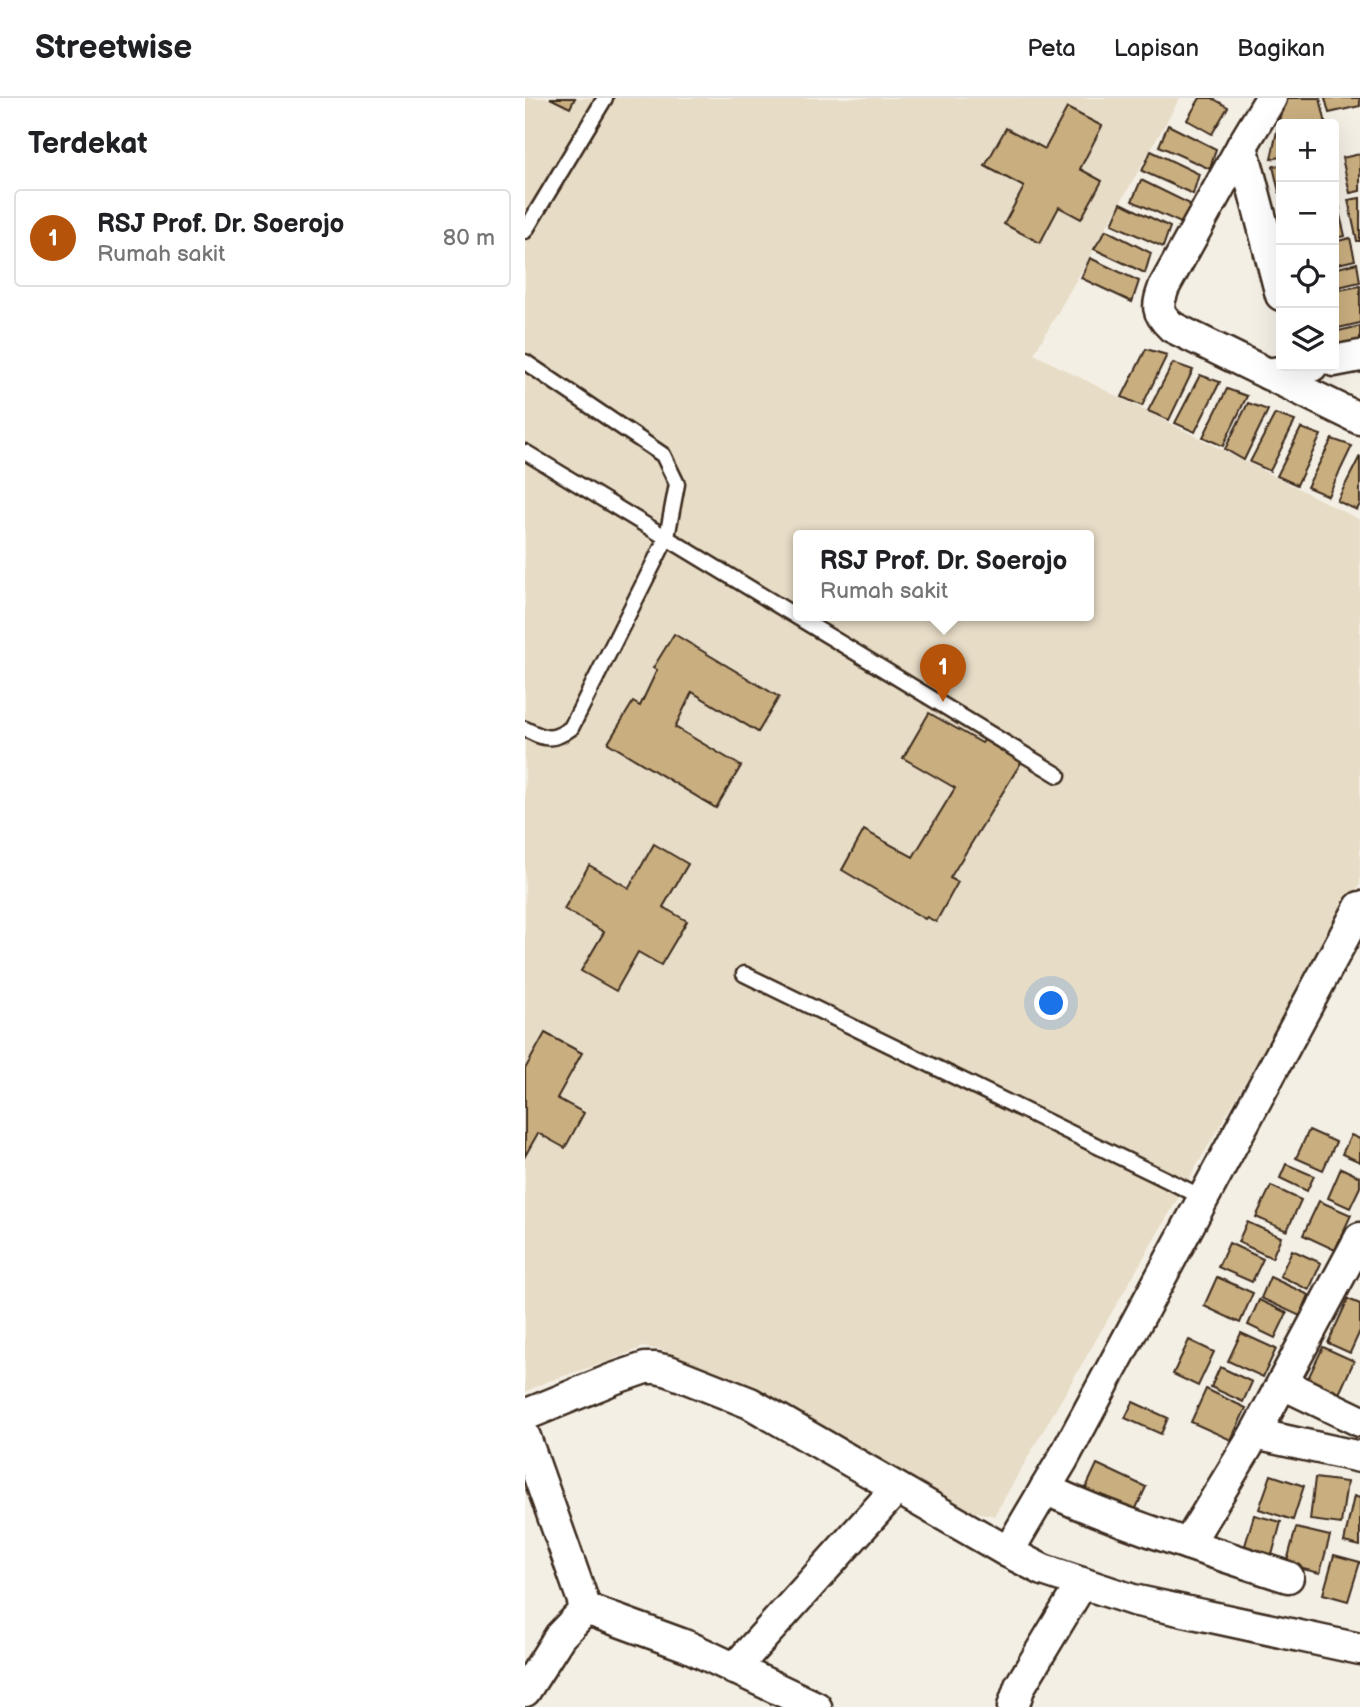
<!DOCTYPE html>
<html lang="id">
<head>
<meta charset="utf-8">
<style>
  body { margin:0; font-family:"Balsamiq Sans",sans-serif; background:#f2f2f2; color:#202124 }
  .controls { position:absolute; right:21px; top:21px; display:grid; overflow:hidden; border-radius:7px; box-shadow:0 7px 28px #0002 }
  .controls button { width:63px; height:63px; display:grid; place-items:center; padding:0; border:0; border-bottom:2px solid #e0e0e0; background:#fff; color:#202124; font:35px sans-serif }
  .you { position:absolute; left:527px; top:906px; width:24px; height:24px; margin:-18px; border:5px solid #fff; border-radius:50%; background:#1a73e8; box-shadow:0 0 0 10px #1a73e833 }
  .badge { display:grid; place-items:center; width:46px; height:46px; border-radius:50%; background:#b45309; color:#fff; font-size:23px; font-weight:700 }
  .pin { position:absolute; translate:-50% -58px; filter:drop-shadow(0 2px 4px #0008) }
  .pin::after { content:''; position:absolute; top:37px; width:24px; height:21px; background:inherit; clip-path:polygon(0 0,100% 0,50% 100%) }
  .popup { position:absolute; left:268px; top:432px; width:301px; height:91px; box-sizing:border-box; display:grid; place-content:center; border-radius:7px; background:#fff; filter:drop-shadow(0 2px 5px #0005); font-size:23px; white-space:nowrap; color:#757577 }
  .popup b { font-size:26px; color:#202124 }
  .popup::after { content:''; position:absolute; left:50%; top:100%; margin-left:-14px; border:14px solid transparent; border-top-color:#fff }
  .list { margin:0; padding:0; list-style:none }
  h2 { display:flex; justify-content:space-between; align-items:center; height:91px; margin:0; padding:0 28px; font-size:30px }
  h2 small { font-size:23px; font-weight:400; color:#757577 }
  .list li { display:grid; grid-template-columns:46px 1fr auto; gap:21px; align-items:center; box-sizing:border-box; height:98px; margin:0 14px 14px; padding:0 14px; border:2px solid #e0e0e0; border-radius:7px }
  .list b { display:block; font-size:26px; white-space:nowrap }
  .list p { margin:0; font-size:23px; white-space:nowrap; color:#757577 }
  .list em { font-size:23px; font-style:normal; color:#757577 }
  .icon { flex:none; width:38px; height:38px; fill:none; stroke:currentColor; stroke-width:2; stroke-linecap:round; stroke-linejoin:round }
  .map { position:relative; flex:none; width:835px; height:1609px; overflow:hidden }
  header { display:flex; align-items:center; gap:42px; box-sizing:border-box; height:98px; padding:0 35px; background:#fff; border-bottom:2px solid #e0e0e0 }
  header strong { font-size:33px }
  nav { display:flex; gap:38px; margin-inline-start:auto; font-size:24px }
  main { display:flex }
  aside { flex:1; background:#fff }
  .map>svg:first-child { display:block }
  .built { fill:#e7dcc6; fill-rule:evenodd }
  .building { fill:#c9ae7f; stroke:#3b2a1e; stroke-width:2 }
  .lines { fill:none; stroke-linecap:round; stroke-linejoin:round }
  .service-casing { stroke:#3b2a1e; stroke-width:19 }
  .minor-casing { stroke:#3b2a1e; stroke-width:35 }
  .service { stroke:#fff; stroke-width:14 }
  .minor { stroke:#fff; stroke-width:30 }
</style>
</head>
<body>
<header>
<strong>Streetwise</strong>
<nav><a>Peta</a><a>Lapisan</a><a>Bagikan</a></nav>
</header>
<main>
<aside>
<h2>Terdekat<small></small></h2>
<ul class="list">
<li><span class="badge">1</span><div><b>RSJ Prof. Dr. Soerojo</b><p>Rumah sakit</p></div><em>80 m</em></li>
</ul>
</aside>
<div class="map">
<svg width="835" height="1609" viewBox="0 0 835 1609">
  <rect width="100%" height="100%" fill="#f4efe5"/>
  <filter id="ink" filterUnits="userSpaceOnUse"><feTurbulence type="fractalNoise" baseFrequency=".0143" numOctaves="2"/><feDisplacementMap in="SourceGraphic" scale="14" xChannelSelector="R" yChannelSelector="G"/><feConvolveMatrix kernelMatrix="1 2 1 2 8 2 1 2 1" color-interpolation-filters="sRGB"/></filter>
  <g filter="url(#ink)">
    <path class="built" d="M0,0H655L509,256L835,422V786L469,1418L443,1412L409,1400L138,1252L118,1249L84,1263L21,1284L0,1294ZM273,438H563V518H273Z"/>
    <g class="building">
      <path d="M25,0H50L45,10Z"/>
      <path d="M675,0H687L703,9L687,36L662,22Z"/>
      <path d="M759,0H795L801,26H756V59L746,61Z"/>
      <path d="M800,0H835V8L804,15Z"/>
      <path d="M542,10L577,28L555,71L577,83L556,121L534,109L515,145L479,126L499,89L460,68L481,30L520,51Z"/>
      <path d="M643,27L691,51L685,71L634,48Z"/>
      <path d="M626,53L674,76L668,96L617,73Z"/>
      <path d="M835,56V93L825,95L817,60Z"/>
      <path d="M756,67V93L754,94L748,68Z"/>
      <path d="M616,82L665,106L658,126L607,103Z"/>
      <path d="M809,85L815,111L809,112Z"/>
      <path d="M835,100V143H832L823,102Z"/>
      <path d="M596,105L645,129L638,149L587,126Z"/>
      <path d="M814,113L820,138L809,140V115Z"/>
      <path d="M581,132L626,155L620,175L569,151Z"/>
      <path d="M825,140L830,162L809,167V144Z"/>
      <path d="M565,160L614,183L607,204L556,180Z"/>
      <path d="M832,165L835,184L809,190V171Z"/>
      <path d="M835,188V225L809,231V193Z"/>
      <path d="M835,228V251L809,257V234Z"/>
      <path d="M621,251L642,257L617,308L597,299Z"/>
      <path d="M648,265L668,272L644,322L623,313Z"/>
      <path d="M675,277L695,284L670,334L650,325Z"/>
      <path d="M702,291L722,298L698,348L678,339Z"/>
      <path d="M723,305L743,312L719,362L700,351Z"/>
      <path d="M750,316L770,323L745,373L725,364Z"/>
      <path d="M776,330L796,337L772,387L752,378Z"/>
      <path d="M807,341L827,348L803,398L782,389Z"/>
      <path d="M835,358V406L832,412L812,403Z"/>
      <path d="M149,536L254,599L233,634L167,594L150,629L216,668L191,710L83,645L108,604L115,608L132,572L128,570Z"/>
      <path d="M404,615L457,645L460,641L497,663L425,780L433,784L411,824L402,819L400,821L317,772L339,732L388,759L430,690L378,660Z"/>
      <path d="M129,746L163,766L138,809L162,823L136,867L113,854L91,893L56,873L79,834L39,811L64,767L104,790Z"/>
      <path d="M20,935L57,955L32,1000L59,1015L40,1050L13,1035L0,1058V971Z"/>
      <path d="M784,1032L811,1044L798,1072L771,1060Z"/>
      <path d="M826,1037L835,1041V1064L817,1056Z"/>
      <path d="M761,1066L789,1078L782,1093L755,1080Z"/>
      <path d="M816,1070L835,1079V1089L825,1110L803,1100Z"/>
      <path d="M746,1088L776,1102L762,1133L731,1119Z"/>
      <path d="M794,1103L826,1117L810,1152L778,1137Z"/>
      <path d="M722,1124L756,1139L747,1160L713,1144Z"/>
      <path d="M704,1145L738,1161L727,1184L693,1169Z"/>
      <path d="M767,1152L796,1165L784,1192L755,1178Z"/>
      <path d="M692,1179L728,1195L715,1225L679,1208Z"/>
      <path d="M745,1179L784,1197L775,1218L736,1200Z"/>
      <path d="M823,1201L835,1206V1233L825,1255L803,1245Z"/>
      <path d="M734,1202L762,1215L750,1240L723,1227Z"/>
      <path d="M716,1235L751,1251L738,1279L703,1263Z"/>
      <path d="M664,1242L689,1254L673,1288L648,1276Z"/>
      <path d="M798,1249L829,1263L809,1307L777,1293Z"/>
      <path d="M695,1269L727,1284L718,1304L686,1289Z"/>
      <path d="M681,1291L721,1310L706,1342L666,1324Z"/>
      <path d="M608,1304L643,1320L636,1336L600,1320Z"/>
      <path d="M572,1366L621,1389L606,1421L557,1398Z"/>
      <path d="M746,1377L779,1388L768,1422L734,1411Z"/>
      <path d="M790,1380L822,1384L816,1426L785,1422Z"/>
      <path d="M829,1398L835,1400V1448L819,1444Z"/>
      <path d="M729,1417L756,1424L744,1468L716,1461Z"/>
      <path d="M771,1430L805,1438L795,1475L761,1467Z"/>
      <path d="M809,1457L835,1464L823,1503L798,1496Z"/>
    </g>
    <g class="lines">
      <g class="service-casing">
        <g id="service">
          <path d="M0,133L80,0"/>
          <path d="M0,264L138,357L152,386L142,439L46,630C27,644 20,641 0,631"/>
          <path d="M0,354L533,677"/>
          <path d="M219,876L679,1100"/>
        </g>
      </g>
      <g class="minor-casing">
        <g id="minor">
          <path d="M746,0L717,48L639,189C632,209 631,214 647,229L835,321"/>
          <path d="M717,48L756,197"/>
          <path d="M809,263L835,258"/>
          <path d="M743,276L787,268"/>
          <path d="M758,1286L835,1323"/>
          <path d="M0,1317L88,1281L120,1270H131L144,1273L225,1305L483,1454L518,1472L608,1502L835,1551"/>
          <path d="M730,1336L835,1359"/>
          <path d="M0,1339L61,1511"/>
          <path d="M663,1446L730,1336L835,1140"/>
          <path d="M483,1454L520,1391"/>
          <path d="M763,1479C681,1452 598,1427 520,1391L538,1361L835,809"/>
          <path d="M209,1571L372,1390"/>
          <path d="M0,1593L35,1538L61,1511L162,1548L291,1609"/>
          <path d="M488,1609L495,1588L557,1485"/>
        </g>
      </g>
      <use href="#service" class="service"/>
      <use href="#minor" class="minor"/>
    </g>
  </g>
</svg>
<div class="controls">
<button>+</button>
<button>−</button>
<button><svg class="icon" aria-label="locate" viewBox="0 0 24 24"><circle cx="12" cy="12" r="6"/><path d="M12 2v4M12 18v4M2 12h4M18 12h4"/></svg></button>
<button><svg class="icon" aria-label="layers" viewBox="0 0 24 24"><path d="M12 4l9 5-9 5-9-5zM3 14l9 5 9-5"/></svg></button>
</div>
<div class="you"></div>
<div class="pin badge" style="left:418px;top:604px">1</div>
<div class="popup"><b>RSJ Prof. Dr. Soerojo</b>Rumah sakit</div>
</div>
</main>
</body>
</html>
